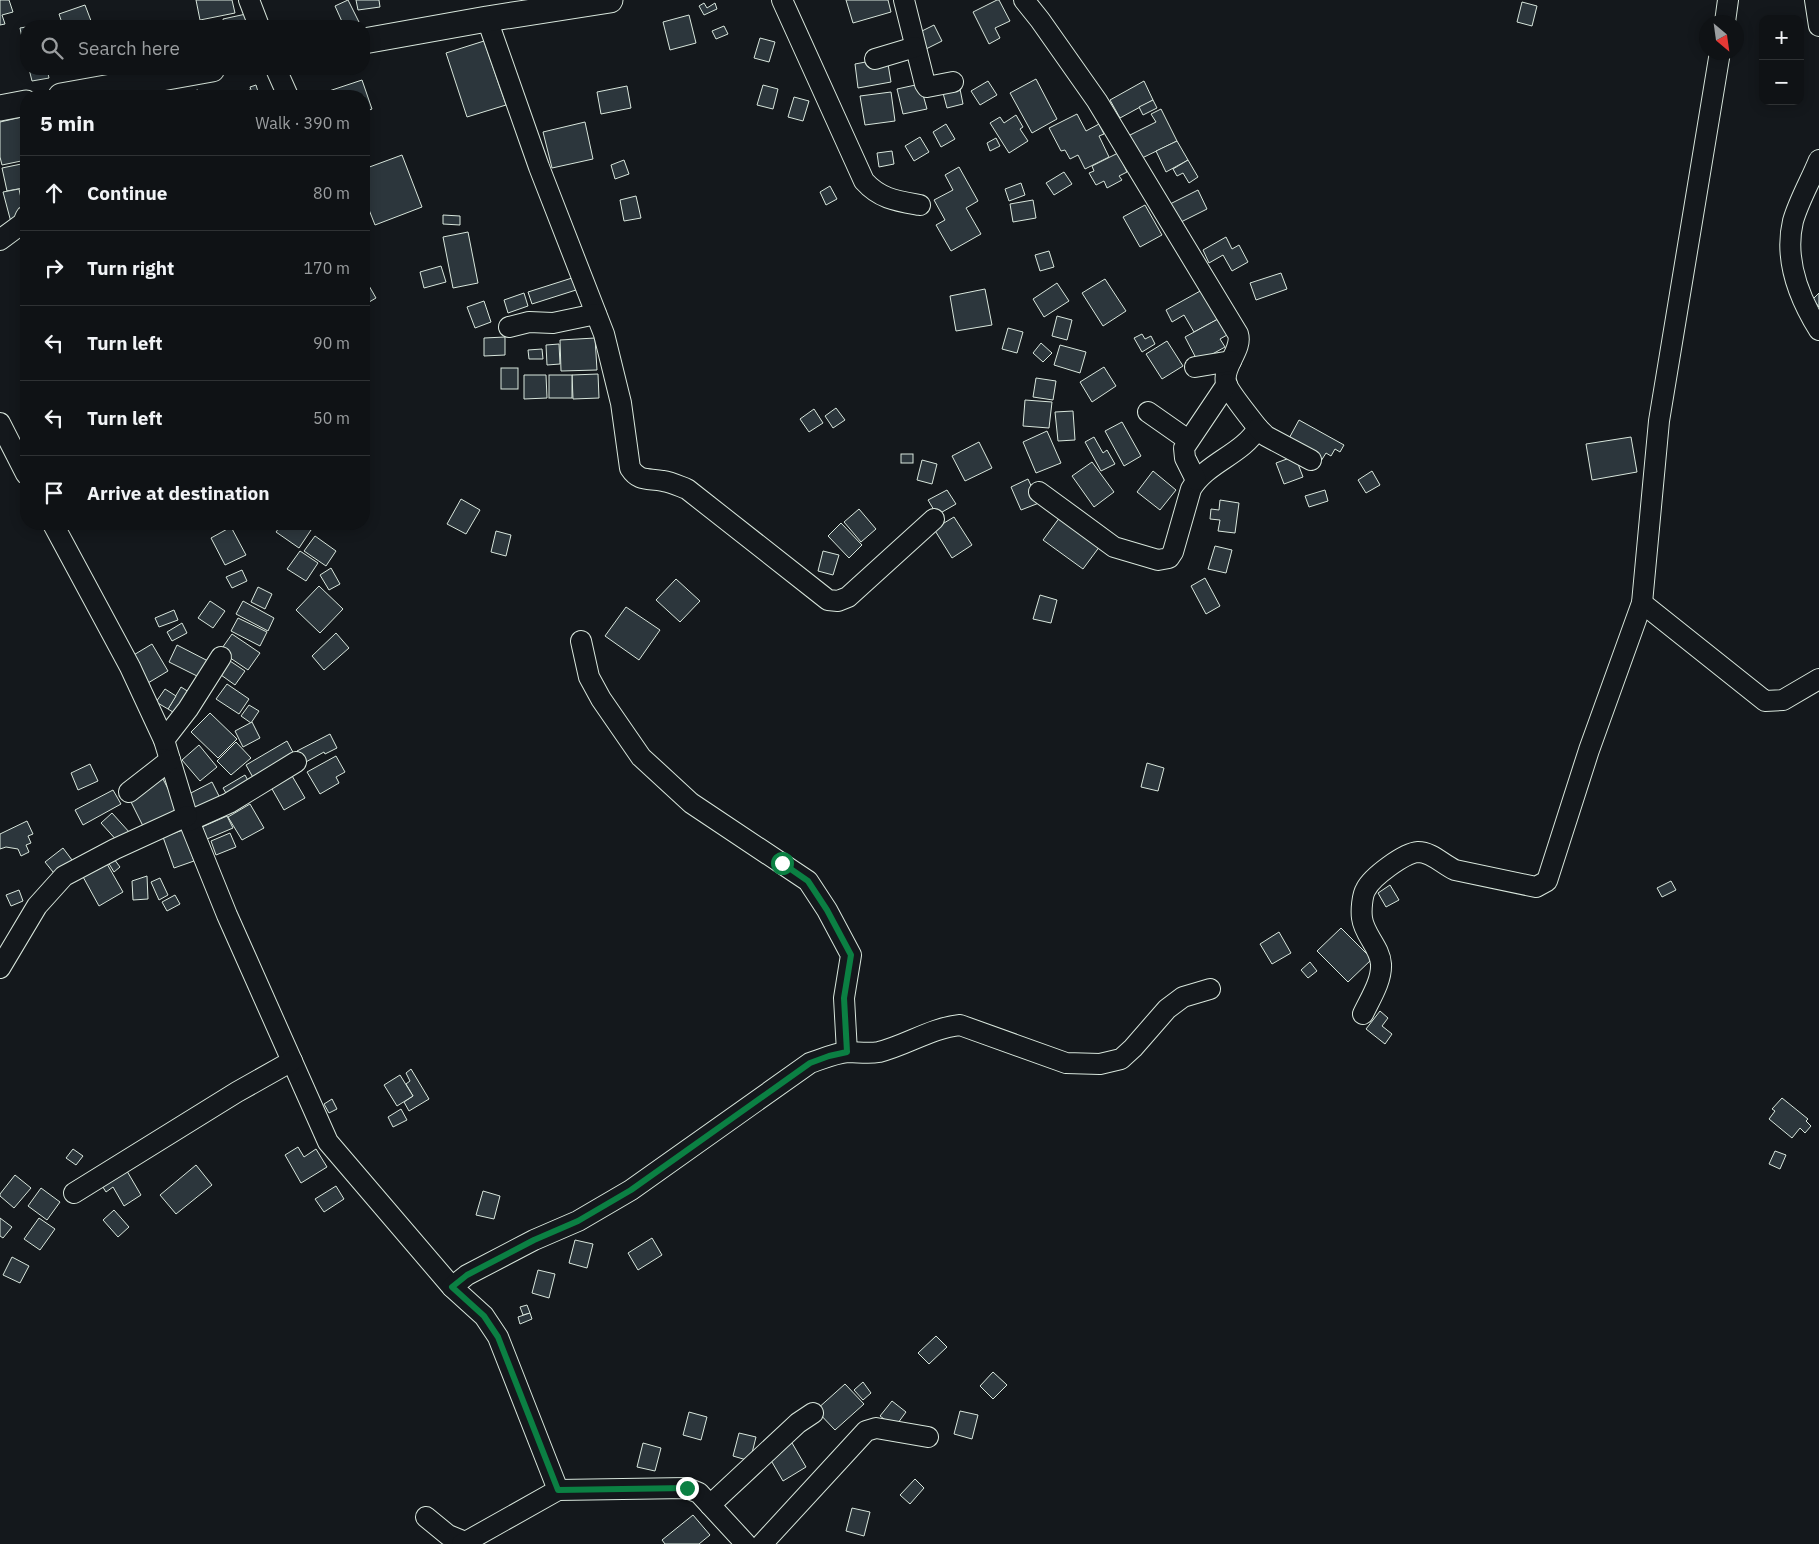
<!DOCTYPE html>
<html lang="en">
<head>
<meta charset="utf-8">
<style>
  body { margin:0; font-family:"IBM Plex Sans",sans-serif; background:#1d2022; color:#f1f3f6 }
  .controls { position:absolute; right:15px; top:15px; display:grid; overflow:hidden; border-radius:10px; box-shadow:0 2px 12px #0003 }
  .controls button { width:45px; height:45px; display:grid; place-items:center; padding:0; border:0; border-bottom:1px solid #2f3234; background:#0f1215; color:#f1f3f6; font:25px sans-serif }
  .compass { position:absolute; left:1699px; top:15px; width:45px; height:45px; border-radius:50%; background:#0f1215; box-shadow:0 2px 12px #0003; rotate:151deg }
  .stop { position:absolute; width:15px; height:15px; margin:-11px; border:4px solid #0b8043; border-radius:50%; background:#fff }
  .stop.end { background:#0b8043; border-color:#fff; box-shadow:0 1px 5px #0008 }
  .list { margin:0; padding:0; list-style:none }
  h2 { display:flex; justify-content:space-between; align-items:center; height:65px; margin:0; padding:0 20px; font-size:21px }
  h2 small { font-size:16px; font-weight:400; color:#9b9ea0 }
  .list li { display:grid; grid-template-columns:32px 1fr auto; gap:15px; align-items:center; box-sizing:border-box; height:75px; padding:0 20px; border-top:1px solid #2f3234 }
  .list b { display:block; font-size:19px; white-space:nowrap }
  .list em { font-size:16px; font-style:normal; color:#9b9ea0 }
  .icon { flex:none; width:28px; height:28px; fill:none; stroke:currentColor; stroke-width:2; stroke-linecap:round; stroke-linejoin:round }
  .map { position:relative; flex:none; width:1819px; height:1544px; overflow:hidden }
  .search { position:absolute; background:#0f1215; box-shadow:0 2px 12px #0003; left:20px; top:20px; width:350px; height:55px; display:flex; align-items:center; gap:12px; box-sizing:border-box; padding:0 18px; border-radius:20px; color:#9b9ea0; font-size:19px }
  .panel { position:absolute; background:#0f1215; box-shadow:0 2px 12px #0003; left:20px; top:90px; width:350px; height:440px; border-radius:20px }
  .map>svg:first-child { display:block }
  .building { fill:#2c363c; stroke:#d8e6dc }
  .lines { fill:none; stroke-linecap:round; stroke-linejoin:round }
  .minor-casing { stroke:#d8e6dc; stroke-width:22 }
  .major-casing { stroke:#d8e6dc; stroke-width:27 }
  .minor { stroke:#14181c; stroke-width:20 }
  .major { stroke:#14181c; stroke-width:25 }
  .route { stroke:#0b8043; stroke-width:6 }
</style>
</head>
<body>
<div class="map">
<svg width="1819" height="1544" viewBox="0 0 1819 1544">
  <rect width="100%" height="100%" fill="#14181c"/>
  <g class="building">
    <path d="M0,0H9L13,12L2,15L5,24L0,25Z"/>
    <path d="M196,0H232L235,13L200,20Z"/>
    <path d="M348,0L359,22L351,26H344L335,6Z"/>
    <path d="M356,0H379L380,7L358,10Z"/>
    <path d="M846,0H888L891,12L853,23Z"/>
    <path d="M997,0H999L1010,21L995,28L1000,38L989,44L973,12Z"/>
    <path d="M1522,2L1537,6L1532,26L1517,22Z"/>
    <path d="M704,3L707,8L715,3L717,9L704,15L699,6Z"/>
    <path d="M85,5L93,26H63L59,14Z"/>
    <path d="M246,14L248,26H224L223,19Z"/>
    <path d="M689,15L696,43L670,50L663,22Z"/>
    <path d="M934,25L942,41L924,50L916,34Z"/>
    <path d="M724,26L728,34L716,39L712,31Z"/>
    <path d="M26,27V57L20,28Z"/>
    <path d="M760,38L775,42L769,62L754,58Z"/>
    <path d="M484,41L506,105L467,117L446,53Z"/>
    <path d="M887,58L891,82L858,88L855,64Z"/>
    <path d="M29,69H47L49,78L32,81Z"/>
    <path d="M1036,79L1057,119L1032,133L1010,93Z"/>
    <path d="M362,80L372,109L364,112V96H330L329,91Z"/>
    <path d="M988,81L997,95L980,105L971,91Z"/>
    <path d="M1144,81L1153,100L1120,118L1110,100Z"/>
    <path d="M920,84L927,109L903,114L897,89Z"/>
    <path d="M256,85L259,95L253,96L250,87Z"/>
    <path d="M763,85L778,89L773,109L757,105Z"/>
    <path d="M627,86L631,108L601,114L597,92Z"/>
    <path d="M960,89L963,104L947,108L943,93Z"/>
    <path d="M198,90L199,96H184L183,93Z"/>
    <path d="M250,90L252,96H234V95Z"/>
    <path d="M152,91L154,96H140L139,94Z"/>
    <path d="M182,92L183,96H165V95Z"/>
    <path d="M891,92L895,121L865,125L860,96Z"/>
    <path d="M794,97L809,101L803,121L788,117Z"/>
    <path d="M1153,100L1157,108L1143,115L1139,107Z"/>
    <path d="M1161,109L1177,141L1138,160L1126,137L1156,122L1151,114Z"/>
    <path d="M1077,114L1086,131L1099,124L1104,134L1099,136L1109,157L1085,169L1078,155L1070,159L1065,150L1061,151L1049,128Z"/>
    <path d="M1016,115L1023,127L1020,129L1028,141L1009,153L990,123L1000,117L1004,123Z"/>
    <path d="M22,117L26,136V160L2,165L0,157V122Z"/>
    <path d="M585,122L593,159L552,168L543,132Z"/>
    <path d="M946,124L955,139L941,147L933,132Z"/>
    <path d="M920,137L929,152L914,161L905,146Z"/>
    <path d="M996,138L1000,146L990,151L987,143Z"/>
    <path d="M1177,141L1188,160L1166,172L1156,151Z"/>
    <path d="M892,151L894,164L879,167L877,153Z"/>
    <path d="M1118,153L1127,172L1119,176L1122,180L1107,188L1104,181L1096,185L1089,173L1094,171L1092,166Z"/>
    <path d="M402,155L422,207L375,225L364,197V169Z"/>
    <path d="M624,160L629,174L615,179L611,165Z"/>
    <path d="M1188,160L1198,177L1189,183L1183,173L1177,176L1173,169Z"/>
    <path d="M26,163V177L23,188L7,191L2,168Z"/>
    <path d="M959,167L978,201L966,208L981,234L951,251L936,225L945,220L934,200L953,190L945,175Z"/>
    <path d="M1064,172L1072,184L1054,195L1046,183Z"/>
    <path d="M1021,183L1025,195L1009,201L1005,189Z"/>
    <path d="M830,186L837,199L826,205L820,192Z"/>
    <path d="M19,189L24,212L12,226L3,192Z"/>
    <path d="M1198,190L1207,209L1177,224L1168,205Z"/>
    <path d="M636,196L641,218L624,221L620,200Z"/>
    <path d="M1033,200L1036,218L1013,222L1010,204Z"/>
    <path d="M1145,205L1162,235L1140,247L1123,217Z"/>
    <path d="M443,215L460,216V225L443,224Z"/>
    <path d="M468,232L478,283L453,288L443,237Z"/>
    <path d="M1226,237L1232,249L1239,245L1248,262L1232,271L1223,255L1209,263L1203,250Z"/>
    <path d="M1049,251L1054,267L1040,271L1035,255Z"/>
    <path d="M441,266L446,282L424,288L420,272Z"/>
    <path d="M1281,273L1287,289L1256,300L1250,283Z"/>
    <path d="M364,277L376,298L364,305Z"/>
    <path d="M572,278L576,290L532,304L528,292Z"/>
    <path d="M1105,279L1126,311L1103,326L1082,293Z"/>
    <path d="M1057,283L1069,301L1044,317L1033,299Z"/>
    <path d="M985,289L992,325L956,331L950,296Z"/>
    <path d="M1202,290L1218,319L1194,332L1184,315L1172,322L1166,310Z"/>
    <path d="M524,293L528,306L508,313L504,300Z"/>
    <path d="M1819,293V307L1813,299Z"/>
    <path d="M484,301L491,322L475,328L467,307Z"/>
    <path d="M1057,316L1072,320L1067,340L1052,336Z"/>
    <path d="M1218,319L1227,335L1220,339L1225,347L1198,362L1185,337Z"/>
    <path d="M1008,328L1023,332L1017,353L1002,349Z"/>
    <path d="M1142,334L1145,339L1151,336L1155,344L1142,352L1134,338Z"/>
    <path d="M505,337V355L484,356V338Z"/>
    <path d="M595,338L597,370L561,371L560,340Z"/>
    <path d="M1167,341L1183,366L1162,379L1146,354Z"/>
    <path d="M1041,343L1052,353L1043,362L1033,353Z"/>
    <path d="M559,344L560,364L547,365L546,345Z"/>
    <path d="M1060,345L1086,352L1080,373L1054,365Z"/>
    <path d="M542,349L543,359H529L528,350Z"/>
    <path d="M1104,367L1116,386L1092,402L1080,382Z"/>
    <rect x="501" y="368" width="17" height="21"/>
    <path d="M598,374L599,398L573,399L572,375Z"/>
    <path d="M524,375H546L547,398L524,399Z"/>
    <rect x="549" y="375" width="23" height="23"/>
    <path d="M1036,378L1056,381L1053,400L1033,397Z"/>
    <path d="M1025,400L1052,402L1049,428L1023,426Z"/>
    <path d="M836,408L845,420L833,428L825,416Z"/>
    <path d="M814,409L823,423L809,432L800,419Z"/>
    <path d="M1073,411L1075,440L1058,441L1055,412Z"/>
    <path d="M1299,420L1344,445L1340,452L1335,449L1331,456L1326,453L1321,461L1287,442Z"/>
    <path d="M1122,422L1141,456L1124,466L1105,431Z"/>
    <path d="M1047,431L1061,463L1036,473L1023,442Z"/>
    <path d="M1094,437L1103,453L1107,450L1115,464L1101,471L1085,442Z"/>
    <path d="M1631,437L1637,472L1592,480L1586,444Z"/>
    <path d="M979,442L992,468L965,481L952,456Z"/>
    <rect x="901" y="454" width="12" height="9"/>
    <path d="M1295,456L1303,477L1284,484L1276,463Z"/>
    <path d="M922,460L937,464L932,484L917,480Z"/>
    <path d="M1092,462L1114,492L1094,507L1072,476Z"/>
    <path d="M1153,471L1176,490L1160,510L1137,492Z"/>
    <path d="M1372,471L1380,485L1366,493L1358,480Z"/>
    <path d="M1028,479L1039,503L1021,510L1011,487Z"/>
    <path d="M947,490L956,504L937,515L928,500Z"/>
    <path d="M1325,490L1328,501L1309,507L1305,496Z"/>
    <path d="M461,499L480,510L466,534L447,524Z"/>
    <path d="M1220,500L1239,503L1235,533L1218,531L1220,520L1210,519L1211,509L1219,510Z"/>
    <path d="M859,509L876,529L861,542L844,522Z"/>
    <path d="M954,517L972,545L952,558L934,529Z"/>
    <path d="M1060,517L1100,546L1083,569L1043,540Z"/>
    <path d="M841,523L862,545L849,558L828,536Z"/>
    <path d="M282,524H315L299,548L276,532Z"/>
    <path d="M231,527L246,555L225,565L211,538Z"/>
    <path d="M496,531L511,535L506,556L491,552Z"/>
    <path d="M315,536L336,551L326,566L304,551Z"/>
    <path d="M1215,546L1232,550L1226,573L1208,569Z"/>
    <path d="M300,551L318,563L306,581L287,569Z"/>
    <path d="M823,551L839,555L833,575L818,571Z"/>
    <path d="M331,568L340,584L329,590L320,575Z"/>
    <path d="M242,570L247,581L232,588L226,577Z"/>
    <path d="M1205,578L1220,606L1206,614L1191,586Z"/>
    <path d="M676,579L700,601L680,622L656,600Z"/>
    <path d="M319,586L343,609L320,633L296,610Z"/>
    <path d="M258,587L272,594L265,609L251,602Z"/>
    <path d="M1040,595L1057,600L1051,623L1033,619Z"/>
    <path d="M210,601L225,611L213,628L198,618Z"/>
    <path d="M243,601L274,618L268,631L236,614Z"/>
    <path d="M626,607L660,630L639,660L605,636Z"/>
    <path d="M174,610L178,620L159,627L155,618Z"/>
    <path d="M238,618L267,632L260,646L231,631Z"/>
    <path d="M182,623L187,633L172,641L167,632Z"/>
    <path d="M336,633L349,648L324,670L312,656Z"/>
    <path d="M232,634L260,653L248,670L220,651Z"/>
    <path d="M152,644L168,671L148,683L132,656Z"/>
    <path d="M177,645L210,662L201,678L169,662Z"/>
    <path d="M224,657L245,671L235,685L214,670Z"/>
    <path d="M227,684L249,699L239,714L216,699Z"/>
    <path d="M181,687L189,692L176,714L168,709Z"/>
    <path d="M165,689L176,696L168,709L156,702Z"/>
    <path d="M249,705L259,711L251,723L241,716Z"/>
    <path d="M210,713L237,739L218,758L191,732Z"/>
    <path d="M252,722L260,738L243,747L235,731Z"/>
    <path d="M330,734L337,748L325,754L324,752L304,763L297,751Z"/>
    <path d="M287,741L296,758L255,781L246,765Z"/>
    <path d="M236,742L251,758L231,775L217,761Z"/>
    <path d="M199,745L217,767L200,781L182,760Z"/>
    <path d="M336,756L345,772L336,777L339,783L320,794L307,772Z"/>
    <path d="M1147,763L1164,768L1158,791L1141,787Z"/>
    <path d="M90,764L98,781L78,790L71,773Z"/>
    <path d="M288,769L305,798L284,810L268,782Z"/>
    <path d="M245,775L252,788L230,800L223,788Z"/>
    <path d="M163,779L180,812L145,830L128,796Z"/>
    <path d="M212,782L221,800L196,813L187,795Z"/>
    <path d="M113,790L121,804L83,825L75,810Z"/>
    <path d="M250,804L264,828L242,840L228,817Z"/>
    <path d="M112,813L130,833L119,843L101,823Z"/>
    <path d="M227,816L233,828L207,839L202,827Z"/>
    <path d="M27,821L33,834L28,836L31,843L26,845L29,852L21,856L18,849L6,847L0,849V834Z"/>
    <path d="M183,830L194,861L174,868L163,837Z"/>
    <path d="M230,833L236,847L216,855L211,841Z"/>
    <path d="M63,848L75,864L57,877L45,862Z"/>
    <path d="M114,859L120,867L114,872L108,862Z"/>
    <path d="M106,862L123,892L99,906L82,875Z"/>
    <path d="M147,876L148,899L133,900L132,881Z"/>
    <path d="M160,878L168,895L159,900L151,882Z"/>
    <path d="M1671,881L1676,890L1662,897L1657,888Z"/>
    <path d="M1390,885L1399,900L1386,907L1378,893Z"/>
    <path d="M19,890L23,901L11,906L6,895Z"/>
    <path d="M175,895L180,904L167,911L162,902Z"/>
    <path d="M1341,928L1372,959L1348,982L1317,951Z"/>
    <path d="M1279,932L1291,953L1272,964L1260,944Z"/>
    <path d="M1310,962L1317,971L1308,978L1301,970Z"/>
    <path d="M1380,1011L1388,1018L1382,1026L1392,1034L1385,1044L1366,1029Z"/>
    <path d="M411,1069L429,1099L409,1111L404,1102L413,1096L406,1084L410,1081L406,1073Z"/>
    <path d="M400,1075L413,1096L397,1106L384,1085Z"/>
    <path d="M1782,1098L1808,1119L1806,1121L1811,1126L1805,1133L1800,1128L1792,1138L1769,1119L1775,1111L1772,1109Z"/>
    <path d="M332,1099L337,1109L329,1113L324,1104Z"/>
    <path d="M401,1109L407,1120L393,1127L388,1117Z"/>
    <path d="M298,1147L304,1157L316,1149L327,1167L301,1183L285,1155Z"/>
    <path d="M73,1149L83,1156L76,1165L66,1158Z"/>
    <path d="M1775,1151L1786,1155L1780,1169L1769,1164Z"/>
    <path d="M196,1165L212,1185L176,1214L160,1195Z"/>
    <path d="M124,1166L141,1195L124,1206L113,1187L106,1192L99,1181Z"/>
    <path d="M15,1175L31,1188L14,1208L0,1196V1194Z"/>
    <path d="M336,1186L344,1199L324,1212L315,1199Z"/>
    <path d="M41,1188L60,1202L47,1220L28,1206Z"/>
    <path d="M483,1191L500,1196L494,1219L476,1215Z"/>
    <path d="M114,1210L129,1227L118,1237L103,1220Z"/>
    <path d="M0,1218L12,1227L3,1238L0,1236Z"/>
    <path d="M39,1218L55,1229L40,1250L24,1239Z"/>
    <path d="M652,1238L662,1255L638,1270L628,1253Z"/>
    <path d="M575,1240L593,1244L587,1268L569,1263Z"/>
    <path d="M12,1257L29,1266L20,1283L3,1275Z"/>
    <path d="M538,1270L555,1274L549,1298L532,1293Z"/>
    <path d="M527,1305L530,1313L523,1315L520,1307Z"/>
    <path d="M530,1313L532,1319L520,1324L518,1317Z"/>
    <path d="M936,1336L947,1347L929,1364L918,1353Z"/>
    <path d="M993,1372L1007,1385L993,1399L980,1386Z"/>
    <path d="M863,1382L871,1393L863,1400L854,1390Z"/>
    <path d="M845,1384L864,1404L835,1430L816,1410Z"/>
    <path d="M892,1401L906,1412L895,1427L880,1416Z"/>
    <path d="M960,1411L978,1415L972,1439L954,1434Z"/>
    <path d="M689,1412L707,1417L701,1440L683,1435Z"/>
    <path d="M739,1433L756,1437L750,1461L733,1456Z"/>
    <path d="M643,1443L661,1448L655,1471L637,1467Z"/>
    <path d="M792,1443L806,1467L783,1481L769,1457Z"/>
    <path d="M915,1479L924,1488L910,1504L900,1495Z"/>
    <path d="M852,1508L870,1512L864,1536L846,1531Z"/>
    <path d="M693,1515L710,1535L699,1544H665L662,1540Z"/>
  </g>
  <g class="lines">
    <g class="minor-casing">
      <g id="minor">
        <path d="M249,0L259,26"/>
        <path d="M782,0L864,181C880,199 897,201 920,205"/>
        <path d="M904,0L925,84L927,87L953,82"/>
        <path d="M1024,0L1040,20L1097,101L1238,334C1243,350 1222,366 1226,383C1229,392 1251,419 1258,428C1242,455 1207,462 1191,489L1173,552L1169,558L1158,560L1114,547L1039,492"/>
        <path d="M1815,0L1819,26"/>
        <path d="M487,19L539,167L604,334L621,403L630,468C639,482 648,478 663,481C671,482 679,486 687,489L828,600L838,601L848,597L934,519"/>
        <path d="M1725,22L1728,0"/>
        <path d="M875,59L915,47"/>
        <path d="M276,69L288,96"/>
        <path d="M1819,160C1811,180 1799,200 1793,221C1784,259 1799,298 1819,330"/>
        <path d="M0,240L23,223L26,216"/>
        <path d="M509,327L529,322L553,323L596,314"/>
        <path d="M1195,367L1231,361"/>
        <path d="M1148,412L1188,440"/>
        <path d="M0,423L26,474"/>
        <path d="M1258,428L1266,436L1311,460"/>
        <path d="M1196,480L1185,458L1184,448L1227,384"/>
        <path d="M53,524L130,667L164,740L187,816L227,915L328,1142L452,1287L484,1316L498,1337L558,1490"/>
        <path d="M1642,603L1765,701L1783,700L1819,679"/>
        <path d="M581,641L589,677L601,699L641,757L691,803L808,881L827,910L851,955L844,998L847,1052"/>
        <path d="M164,740L188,709L221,657"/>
        <path d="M129,792L170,760"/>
        <path d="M189,821L229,803L296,762"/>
        <path d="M0,968L37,906L64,876L115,849L187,816"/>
        <path d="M1363,1014C1370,999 1382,981 1381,964C1380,947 1364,935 1362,918C1361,911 1362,895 1366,889C1372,877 1404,853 1418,852C1432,852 1442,864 1455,870L1536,887L1547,881L1589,750L1642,603L1659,421L1720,52"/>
        <path d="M74,1193L237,1092L292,1061"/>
        <path d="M452,1287L467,1275L534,1240L578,1221L631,1190L810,1063C822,1059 835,1053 848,1052C858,1052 868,1054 879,1052C907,1045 931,1028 960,1025L1066,1063L1100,1064L1121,1059L1133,1048L1167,1009L1183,997L1210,989"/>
        <path d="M710,1505L798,1423L813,1413"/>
        <path d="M426,1517L448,1535L465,1542"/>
        <path d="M462,1544L558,1490L687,1488L699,1493L746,1544"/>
        <path d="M762,1544L866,1431L876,1428L928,1437"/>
      </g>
    </g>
    <g class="major-casing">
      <g id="major">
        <path d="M364,41L487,19L610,0"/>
        <path d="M61,96L212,69"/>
        <path d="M0,108L26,103"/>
      </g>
    </g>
    <use href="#minor" class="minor"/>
    <use href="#major" class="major"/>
  </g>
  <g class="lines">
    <path class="route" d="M687,1488L558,1490L498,1337L484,1316L452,1287L467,1275L534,1240L578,1221L631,1190L810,1063L829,1056L847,1052L844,998L851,955L827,910L808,881L782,863"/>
  </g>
</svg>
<div class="controls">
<button>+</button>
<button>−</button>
</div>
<svg class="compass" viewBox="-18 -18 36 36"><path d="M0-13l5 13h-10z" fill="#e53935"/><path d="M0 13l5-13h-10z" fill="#9b9ea0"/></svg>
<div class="stop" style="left:782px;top:863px"></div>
<div class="stop end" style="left:687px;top:1488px"></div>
<div class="search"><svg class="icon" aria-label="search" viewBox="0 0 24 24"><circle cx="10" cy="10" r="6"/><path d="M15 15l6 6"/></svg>Search here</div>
<section class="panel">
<h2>5 min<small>Walk · 390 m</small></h2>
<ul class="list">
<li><svg class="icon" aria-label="ahead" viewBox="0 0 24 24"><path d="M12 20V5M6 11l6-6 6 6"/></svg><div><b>Continue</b></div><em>80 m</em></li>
<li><svg class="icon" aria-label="right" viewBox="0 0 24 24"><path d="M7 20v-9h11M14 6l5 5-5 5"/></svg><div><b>Turn right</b></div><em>170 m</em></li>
<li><svg class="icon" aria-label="left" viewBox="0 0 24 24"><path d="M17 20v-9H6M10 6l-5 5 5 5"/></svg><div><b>Turn left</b></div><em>90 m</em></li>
<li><svg class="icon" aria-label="left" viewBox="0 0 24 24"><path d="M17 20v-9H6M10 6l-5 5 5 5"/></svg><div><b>Turn left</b></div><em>50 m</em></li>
<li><svg class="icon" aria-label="arrive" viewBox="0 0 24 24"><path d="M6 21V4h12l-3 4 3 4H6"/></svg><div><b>Arrive at destination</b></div></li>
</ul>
</section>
</div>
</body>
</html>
